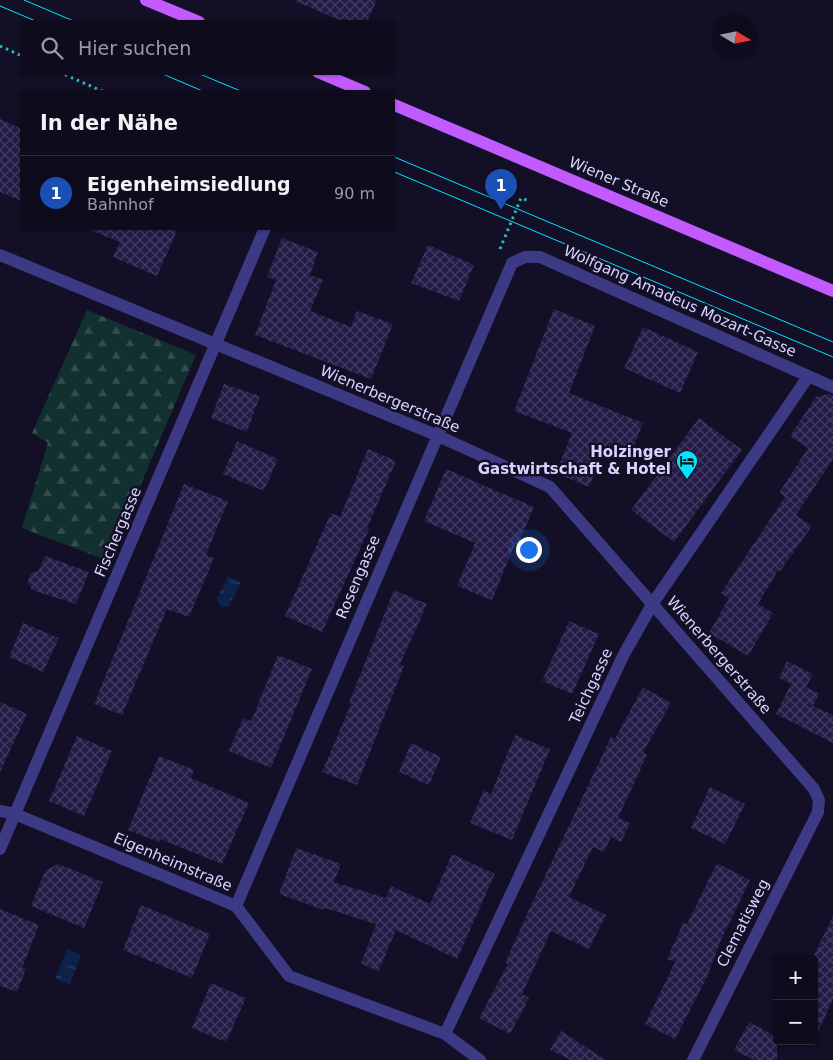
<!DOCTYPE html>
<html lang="de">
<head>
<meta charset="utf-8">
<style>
  body { margin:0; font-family:"DejaVu Sans",sans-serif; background:#171425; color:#f1f3f6 }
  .controls { position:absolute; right:15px; bottom:15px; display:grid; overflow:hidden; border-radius:5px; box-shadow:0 1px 4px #0004 }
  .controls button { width:45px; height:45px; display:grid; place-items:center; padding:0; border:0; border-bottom:1px solid #2e2b3b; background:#0e0b1c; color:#f1f3f6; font:25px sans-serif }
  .compass { position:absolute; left:713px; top:15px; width:45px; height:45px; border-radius:50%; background:#0e0b1c; box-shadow:0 1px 4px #0004; rotate:100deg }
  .you { position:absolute; left:528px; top:549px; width:18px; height:18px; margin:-12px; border:4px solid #fff; border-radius:50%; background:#1a73e8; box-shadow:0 0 0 8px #1a73e833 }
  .badge { display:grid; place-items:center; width:32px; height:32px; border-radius:50%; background:#00e5ff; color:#fff; font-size:16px; font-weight:700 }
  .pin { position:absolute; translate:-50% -41px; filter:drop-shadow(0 1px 2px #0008) }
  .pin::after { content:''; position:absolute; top:26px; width:18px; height:15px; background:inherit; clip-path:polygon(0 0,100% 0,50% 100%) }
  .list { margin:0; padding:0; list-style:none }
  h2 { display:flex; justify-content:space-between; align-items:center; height:65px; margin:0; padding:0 20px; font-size:21px }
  h2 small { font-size:16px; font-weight:400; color:#9b9ba3 }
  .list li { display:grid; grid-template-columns:32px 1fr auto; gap:15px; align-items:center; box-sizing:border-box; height:75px; padding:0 20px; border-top:1px solid #2e2b3b }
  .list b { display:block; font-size:19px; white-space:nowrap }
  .list p { margin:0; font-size:16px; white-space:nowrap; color:#9b9ba3 }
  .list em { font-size:16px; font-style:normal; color:#9b9ba3 }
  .icon { flex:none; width:28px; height:28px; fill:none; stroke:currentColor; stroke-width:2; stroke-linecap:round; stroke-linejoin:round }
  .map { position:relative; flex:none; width:833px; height:1060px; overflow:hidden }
  .search { position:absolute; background:#0e0b1c; box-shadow:0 1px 4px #0004; left:20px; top:20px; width:375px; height:55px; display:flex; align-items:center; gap:12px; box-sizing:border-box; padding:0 18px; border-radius:5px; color:#9b9ba3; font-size:19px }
  .panel { position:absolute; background:#0e0b1c; box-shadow:0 1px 4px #0004; left:20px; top:90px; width:375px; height:140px; border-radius:5px }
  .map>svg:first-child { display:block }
  .forest { fill:url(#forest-firs) }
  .water { fill:url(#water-ripples) }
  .building { fill:url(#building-cross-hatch) }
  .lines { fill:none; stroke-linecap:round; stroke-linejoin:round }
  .path { stroke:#2fb8b0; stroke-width:3; stroke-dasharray:2.5 4; stroke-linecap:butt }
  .minor { stroke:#3d3a85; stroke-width:12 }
  .major { stroke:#c25bff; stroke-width:12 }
  .tram { stroke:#00e5ff; stroke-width:1 }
  .labels { text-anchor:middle; stroke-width:5; stroke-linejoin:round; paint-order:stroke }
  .street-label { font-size:15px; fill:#d9d4ff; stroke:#130f26 }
  .poi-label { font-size:15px; font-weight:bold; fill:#d9d4ff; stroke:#130f26; text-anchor:end }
</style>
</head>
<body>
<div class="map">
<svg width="833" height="1060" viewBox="0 0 833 1060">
  <defs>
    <pattern id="forest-firs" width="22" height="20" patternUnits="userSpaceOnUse" patternTransform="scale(1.25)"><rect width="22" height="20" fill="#12302f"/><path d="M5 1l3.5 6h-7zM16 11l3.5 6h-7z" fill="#344d4e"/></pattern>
    <pattern id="water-ripples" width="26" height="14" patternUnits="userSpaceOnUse" patternTransform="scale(1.25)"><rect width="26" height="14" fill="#0c2248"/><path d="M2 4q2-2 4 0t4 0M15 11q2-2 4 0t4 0" fill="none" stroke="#2f4163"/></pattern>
    <pattern id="building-cross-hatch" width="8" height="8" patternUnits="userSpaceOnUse" patternTransform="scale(1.25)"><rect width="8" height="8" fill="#241b47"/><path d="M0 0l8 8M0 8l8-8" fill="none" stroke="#433b63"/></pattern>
  </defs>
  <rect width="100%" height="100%" fill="#130f26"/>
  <path class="forest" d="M87,310L196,355L108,561L22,528L48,443L32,433Z"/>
  <g class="water">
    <path d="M228,576L241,582L229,606L221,607L217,599Z"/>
    <path d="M67,949L81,955L70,984L55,979Z"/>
  </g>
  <g class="building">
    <path d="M293,0H377L367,22H344Z"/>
    <path d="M0,119L22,129V201L0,192Z"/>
    <path d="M85,228H178L157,276L113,257L120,242Z"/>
    <path d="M282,238L318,252L310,275L323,280L310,311L351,327L357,311L393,324L371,379L255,335L276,280L267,277Z"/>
    <path d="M428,245L474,265L459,301L411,283Z"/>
    <path d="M554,309L595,326L569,393L643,423L628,461L603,451L589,487L556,473L572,433L514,411Z"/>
    <path d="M643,327L698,352L680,393L624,368Z"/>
    <path d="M224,384L260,396L247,432L211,418Z"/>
    <path d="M829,394L833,395V459L796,515L812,526L780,571L778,570L758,604L773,613L748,656L709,633L729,598L721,593L785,497L779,493L808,448L790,436L816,397Z"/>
    <path d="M699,418L742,450L674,542L631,510Z"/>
    <path d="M237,441L278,459L264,491L223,474Z"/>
    <path d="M368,449L396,461L367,528L369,529L322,632L285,616L331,513L340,517Z"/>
    <path d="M446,469L534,507L518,545L515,544L492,600L457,586L475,543L424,521Z"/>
    <path d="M184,484L228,501L206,555L214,558L189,617L167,609L122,715L94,704Z"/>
    <path d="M45,556L89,572L76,604L32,590L28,583L30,574L39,570Z"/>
    <path d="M394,590L427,604L400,664L404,666L357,785L322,772L351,704L349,703Z"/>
    <path d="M569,621L599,634L572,694L542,681Z"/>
    <path d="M23,623L59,638L43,672L9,657Z"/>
    <path d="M278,655L312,669L271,768L229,751L243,718L251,721Z"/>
    <path d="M787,661L813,674L806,687L819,694L813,706L833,715V743L776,714L791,684L779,678Z"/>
    <path d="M643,687L671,703L643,752L647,755L618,818L630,823L621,842L611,837L604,852L593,847L569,897L606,915L589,949L551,931L522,994L529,998L510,1034L479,1018L508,964L505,963L527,914L611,737L615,739Z"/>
    <path d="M0,702L27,714L0,772Z"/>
    <path d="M515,735L550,749L512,840L470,823L484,790L491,794Z"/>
    <path d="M77,736L112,751L84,816L49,801Z"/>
    <path d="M411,743L441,757L429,785L399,772Z"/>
    <path d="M159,756L194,770L191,778L249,803L222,864L160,839L159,842L128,830Z"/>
    <path d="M710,787L745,804L725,844L691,828Z"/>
    <path d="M296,848L341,864L334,882L386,898L391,886L430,904L452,854L495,874L457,959L396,930L378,972L361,963L376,924L325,908L324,910L279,894Z"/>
    <path d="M717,863L750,880L721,940L707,977L675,1039L645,1024L675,962L667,959L683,923L687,924Z"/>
    <path d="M58,864L103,882L84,928L31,906L45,871Z"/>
    <path d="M141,905L210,934L192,978L123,950Z"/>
    <path d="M0,909L39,925L22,968L26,969L17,992L0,986Z"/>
    <path d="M833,916V999L814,1041V955Z"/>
    <path d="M211,983L246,998L226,1042L192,1028Z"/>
    <path d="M749,1022L777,1037V1060H754L734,1050Z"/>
    <path d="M561,1031L606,1060H571L550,1050Z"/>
  </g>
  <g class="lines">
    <g class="path">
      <path d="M0,46L22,56"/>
      <path d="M59,72L104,92"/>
      <path d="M500,249L521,198L529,201"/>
    </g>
    <g class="minor">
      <path d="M0,255L436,435L550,487L814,789L819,800L818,812L693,1060"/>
      <path d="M0,811L15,814L236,906L289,976L445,1034L480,1060"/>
      <path d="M0,849L265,228"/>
      <path d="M236,906L512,263L525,257H540L833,387"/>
      <path d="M445,1034L624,654L653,603L808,377"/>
    </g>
    <g class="major">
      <path d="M146,0L199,22"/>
      <path d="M318,72L365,92"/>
      <path d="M392,104L833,291"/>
    </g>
    <g class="tram">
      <path d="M24,0L76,22"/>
      <path d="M0,6L38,22"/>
      <path d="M158,72L205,92"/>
      <path d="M195,72L243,92"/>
      <path d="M392,156L833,342"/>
      <path d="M392,171L833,357"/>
    </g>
  </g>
  <defs>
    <g id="hotel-pin" transform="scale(1.125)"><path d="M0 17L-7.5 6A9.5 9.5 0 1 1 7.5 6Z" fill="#00e5ff" stroke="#130f26"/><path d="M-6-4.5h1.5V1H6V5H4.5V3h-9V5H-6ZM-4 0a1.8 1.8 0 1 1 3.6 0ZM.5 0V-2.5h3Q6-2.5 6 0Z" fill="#111"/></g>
  </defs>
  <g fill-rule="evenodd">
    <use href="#hotel-pin" x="687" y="461"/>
  </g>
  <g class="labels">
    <g class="street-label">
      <text transform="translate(619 182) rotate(23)" y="5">Wiener Straße</text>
      <text transform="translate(680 301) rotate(24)" y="5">Wolfgang Amadeus Mozart-Gasse</text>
      <text transform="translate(390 399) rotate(23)" y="5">Wienerbergerstraße</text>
      <text transform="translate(118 532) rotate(-67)" y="5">Fischergasse</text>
      <text transform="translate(358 577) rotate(-67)" y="5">Rosengasse</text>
      <text transform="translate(719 655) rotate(49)" y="5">Wienerbergerstraße</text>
      <text transform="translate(591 686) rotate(-65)" y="5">Teichgasse</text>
      <text transform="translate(173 862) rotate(23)" y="5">Eigenheimstraße</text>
      <text transform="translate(743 923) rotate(-63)" y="5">Clematisweg</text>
    </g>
    <g class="poi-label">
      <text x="671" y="457">Holzinger<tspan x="671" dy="17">Gastwirtschaft &amp; Hotel</tspan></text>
    </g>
  </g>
</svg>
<div class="controls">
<button>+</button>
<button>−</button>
</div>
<svg class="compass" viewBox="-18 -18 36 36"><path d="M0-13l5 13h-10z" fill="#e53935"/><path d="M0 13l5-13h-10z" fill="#9b9ba3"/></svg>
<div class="you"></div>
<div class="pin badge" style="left:501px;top:210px;background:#1a4fb4">1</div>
<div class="search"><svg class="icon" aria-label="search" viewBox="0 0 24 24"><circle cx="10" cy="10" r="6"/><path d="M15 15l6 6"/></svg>Hier suchen</div>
<section class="panel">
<h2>In der Nähe<small></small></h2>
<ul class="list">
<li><span class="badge" style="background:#1a4fb4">1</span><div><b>Eigenheimsiedlung</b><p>Bahnhof</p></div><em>90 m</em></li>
</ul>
</section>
</div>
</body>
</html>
